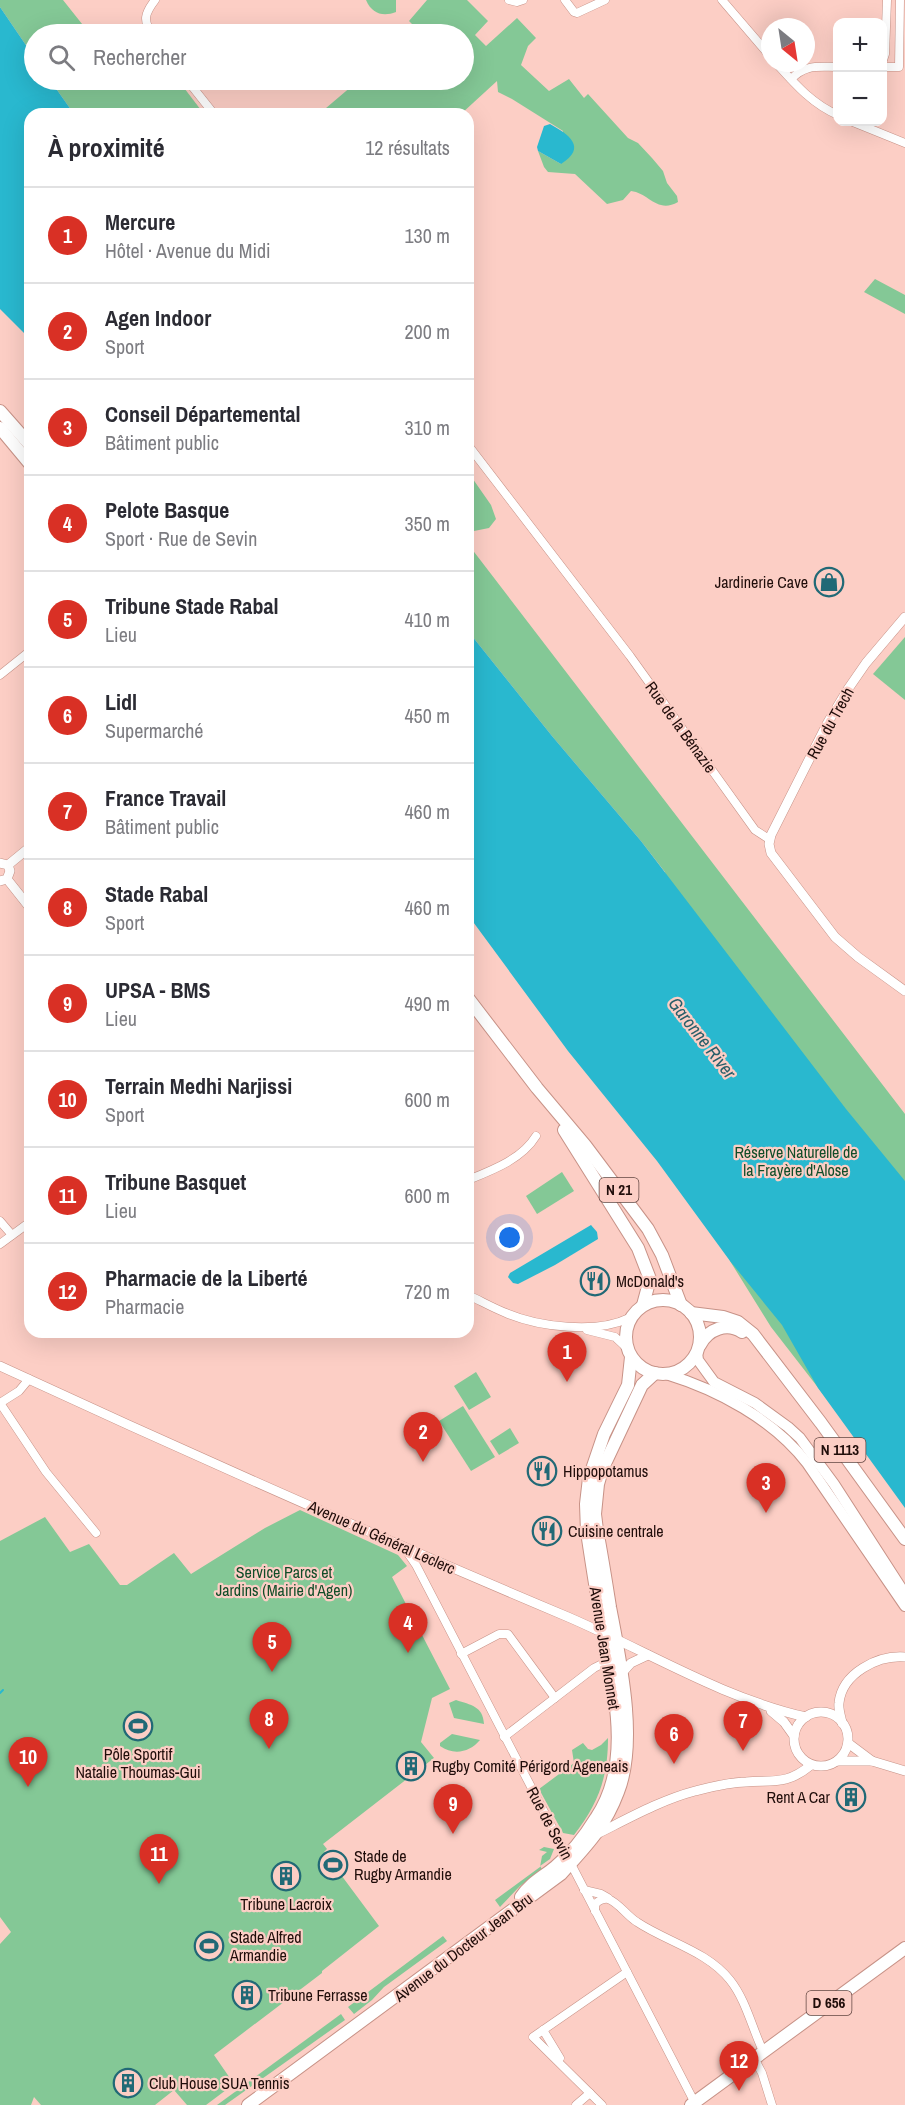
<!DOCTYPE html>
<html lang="fr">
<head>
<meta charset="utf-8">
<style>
  body { margin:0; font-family:"Archivo Narrow",sans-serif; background:#f7f7f7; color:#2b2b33 }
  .controls { position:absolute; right:18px; top:18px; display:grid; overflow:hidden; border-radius:12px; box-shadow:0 6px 24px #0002 }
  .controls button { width:54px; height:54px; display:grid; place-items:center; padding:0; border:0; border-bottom:2px solid #e1e1e2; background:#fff; color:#2b2b33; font:30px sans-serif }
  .compass { position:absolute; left:761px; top:18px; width:54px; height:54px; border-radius:50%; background:#fff; box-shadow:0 6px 24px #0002; rotate:150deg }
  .you { position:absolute; left:510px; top:1238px; width:21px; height:21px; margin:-15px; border:4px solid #fff; border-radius:50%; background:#1a73e8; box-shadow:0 0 0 9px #1a73e833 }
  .badge { display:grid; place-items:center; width:39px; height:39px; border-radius:50%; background:#d93025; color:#fff; font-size:20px; font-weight:700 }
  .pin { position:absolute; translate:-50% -50px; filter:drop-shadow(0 2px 3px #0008) }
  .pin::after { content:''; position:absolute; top:32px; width:21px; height:18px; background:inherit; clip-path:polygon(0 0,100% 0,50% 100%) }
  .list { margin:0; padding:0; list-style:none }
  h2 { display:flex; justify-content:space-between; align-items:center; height:78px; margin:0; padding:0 24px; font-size:26px }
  h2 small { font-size:20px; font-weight:400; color:#7c7c81 }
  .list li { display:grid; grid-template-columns:39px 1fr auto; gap:18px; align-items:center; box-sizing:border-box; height:96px; padding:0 24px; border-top:2px solid #e1e1e2 }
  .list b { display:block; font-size:22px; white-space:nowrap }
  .list p { margin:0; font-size:20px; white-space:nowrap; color:#7c7c81 }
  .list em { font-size:20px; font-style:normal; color:#7c7c81 }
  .icon { flex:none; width:33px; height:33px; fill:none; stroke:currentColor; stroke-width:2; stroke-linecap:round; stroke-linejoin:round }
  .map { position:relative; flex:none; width:905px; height:2105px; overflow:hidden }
  .search { position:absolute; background:#fff; box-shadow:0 6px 24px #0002; left:24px; top:24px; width:450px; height:66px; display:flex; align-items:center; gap:15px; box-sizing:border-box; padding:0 21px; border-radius:33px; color:#7c7c81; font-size:22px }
  .panel { position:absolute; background:#fff; box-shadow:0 6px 24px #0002; left:24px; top:108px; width:450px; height:1230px; border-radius:18px }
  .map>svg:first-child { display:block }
  .green { fill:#84c896 }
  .water { fill:#29b8cf }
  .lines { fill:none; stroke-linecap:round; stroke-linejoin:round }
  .stream { stroke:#29b8cf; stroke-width:2 }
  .minor-casing { stroke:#c79287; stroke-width:9 }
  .tertiary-casing { stroke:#c79287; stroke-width:10 }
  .secondary-casing { stroke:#c79287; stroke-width:12 }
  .primary-casing { stroke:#c79287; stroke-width:14 }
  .minor { stroke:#fff; stroke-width:8 }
  .tertiary { stroke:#fff; stroke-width:9 }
  .secondary { stroke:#fff; stroke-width:10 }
  .primary { stroke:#fff; stroke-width:12 }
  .labels { text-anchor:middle; stroke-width:4.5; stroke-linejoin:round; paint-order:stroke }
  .shield { fill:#fccec5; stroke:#624742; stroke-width:1.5 }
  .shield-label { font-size:15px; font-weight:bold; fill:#200d0a }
  .poi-label { font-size:16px; fill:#200d0a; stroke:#fccec5; text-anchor:start }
  .street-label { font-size:16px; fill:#200d0a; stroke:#fccec5 }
  .park-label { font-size:16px; fill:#104d28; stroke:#fccec5 }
  .water-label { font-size:18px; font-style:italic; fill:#285e69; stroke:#fccec5 }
</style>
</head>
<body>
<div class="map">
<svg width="905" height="2105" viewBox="0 0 905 2105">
  <rect width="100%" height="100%" fill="#fccec5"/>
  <g class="green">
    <path d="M0,0H63L90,34H34V57L0,7Z"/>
    <path d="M366,0H396V12C383,17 372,14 366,0Z"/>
    <path d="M427,0H467L488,21L475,35L486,46L517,18L536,38L528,46L521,65L549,91L569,79L584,98L588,94L628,138L638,143L652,158L663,171L667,183L677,196L678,202C657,214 649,193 631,191L623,200L607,204L575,174L548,172L544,167L538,151L561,164L563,131L512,99L498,92L497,81L461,114H319L359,80H464V34H408L415,27L409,21Z"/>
    <path d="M50,80H178L204,114H74Z"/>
    <path d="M875,279L905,295V314L864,292Z"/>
    <path d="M468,472L491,505L496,519L489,528L474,531L468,534Z"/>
    <path d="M468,544L905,1114V1506L830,1403L771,1327L730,1261L665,872L641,841L552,736L468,631Z"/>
    <path d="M905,637V700L873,674Z"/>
    <path d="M562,1172L574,1191L537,1214L526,1196Z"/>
    <path d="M476,1372L491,1397L469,1410L454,1386Z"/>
    <path d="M463,1406L495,1457L471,1471L439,1421Z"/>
    <path d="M510,1428L519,1443L499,1455L490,1441Z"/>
    <path d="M300,1510L398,1555L407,1566L392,1577L450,1689L432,1698L421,1742L434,1758L323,1844L327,1849L324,1852L379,1926L322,1971V1973L214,2055L234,2084L206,2105H187L174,2090L155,2105H41L34,2097L31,2105H0V1944L11,1932L0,1917V1541L45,1517L70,1552L89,1544L120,1585H127L174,1553L191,1574L265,1528Z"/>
    <path d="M456,1700C471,1705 483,1706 484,1724L454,1718L449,1703Z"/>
    <path d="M452,1734L480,1740C470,1752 454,1756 440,1746V1743Z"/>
    <path d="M608,1738C608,1778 598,1804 574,1835L563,1833L539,1789L574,1763L572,1750L583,1743L588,1749L592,1750L601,1745Z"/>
    <path d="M544,1847L554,1849L550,1859L540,1866L542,1869L520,1886L500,1907L495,1900L540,1867L542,1856L547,1852L539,1850Z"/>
    <path d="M443,1936L447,1941L384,1987L372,2000L354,2014L348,2007Z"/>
    <path d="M341,2014L345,2020L225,2105H217Z"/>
  </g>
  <g class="water">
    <path d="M0,7L34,57V80H50L74,114H30V339L0,309Z"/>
    <path d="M550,124C568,134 588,147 561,164L538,151L537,147L544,126Z"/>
    <path d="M468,631L552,736L641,841L846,1109L905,1181V1508L818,1388L782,1325L730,1261L657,1161L568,1051L468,915Z"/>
    <path d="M591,1225L597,1232L598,1239L555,1265L518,1284L513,1283L508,1277L510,1273Z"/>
  </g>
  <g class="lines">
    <path class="stream" d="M0,1693L3,1690"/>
    <g class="minor-casing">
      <g id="minor">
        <path d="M509,0L517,2L523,0"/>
        <path d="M565,0L574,12L577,13L605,0"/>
        <path d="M722,0L770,56"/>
        <path d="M153,34C142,21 145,13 155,0"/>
        <path d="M776,63C794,83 812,104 838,115"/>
        <path d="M882,63L885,54L887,0"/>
        <path d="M882,67H899L900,0"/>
        <path d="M791,79C806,64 817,67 838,67"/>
        <path d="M187,80L214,114"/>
        <path d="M853,122L905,143"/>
        <path d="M468,445L630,656L755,830L769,839"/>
        <path d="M0,675L30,651"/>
        <path d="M468,1180C493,1170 522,1159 536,1136"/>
        <path d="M0,1221L12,1235"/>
        <path d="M0,1244L30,1222"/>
        <path d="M468,1295C481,1301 493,1308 506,1313C539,1327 597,1334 629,1318"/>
        <path d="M587,1330L615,1337L628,1349"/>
        <path d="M0,1403L46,1472L96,1533"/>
        <path d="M0,1403L19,1391L29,1379"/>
        <path d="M403,1546L416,1565L696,2105"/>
        <path d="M461,1654L499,1634H508L555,1698"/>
        <path d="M504,1737L594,1668L612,1659"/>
        <path d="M584,1890L601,1894L608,1898"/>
        <path d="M595,1911V1904C599,1901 602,1898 608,1899C618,1902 627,1916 637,1922C667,1942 707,1951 730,1980C746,2000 752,2028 763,2051"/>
        <path d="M543,2030L560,2058"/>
        <path d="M754,2058L762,2073L772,2105"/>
        <path d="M576,2105L590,2093"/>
        <path d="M602,2105L533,2037L627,1972"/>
      </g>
    </g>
    <g class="tertiary-casing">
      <g id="tertiary">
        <path d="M905,617L866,663L848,689L828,722L771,835L769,844L771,853L835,937L858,957L905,991"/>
        <path d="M0,863L8,865L10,871L7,879L0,881"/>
        <path d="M8,865L30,847"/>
        <path d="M7,879L30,908"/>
        <path d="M0,1366C188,1453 378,1537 568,1617C647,1651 722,1698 806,1717"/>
        <path d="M621,1674L631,1663L648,1655"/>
        <path d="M771,1711L784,1722L794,1736"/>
        <circle cx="821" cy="1739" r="27"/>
        <path d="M842,1723C841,1717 838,1709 839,1703C842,1673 878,1655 905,1657"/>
        <path d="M848,1743L872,1761"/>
        <path d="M838,1761H872L905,1771"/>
        <path d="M597,1834C629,1818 661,1800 695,1791C711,1787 730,1782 746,1782C774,1780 787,1785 811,1765"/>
      </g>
    </g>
    <g class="secondary-casing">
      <g id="secondary">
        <path d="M697,1352L698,1360L714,1382L755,1403L788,1427L800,1438L834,1484L905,1594"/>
        <path d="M666,1374C718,1390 773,1419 807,1463L905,1606"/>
      </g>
    </g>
    <g class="primary-casing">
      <g id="primary">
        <path d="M0,411L30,445"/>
        <path d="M0,428L30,464"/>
        <path d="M468,998L537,1088L585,1145L648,1229L662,1255L681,1305"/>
        <path d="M564,1130L638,1248L650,1279L643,1305"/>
        <circle cx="663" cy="1337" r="37"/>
        <path d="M691,1313L723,1317L738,1322L753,1334L821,1423L905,1539"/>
        <path d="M700,1345C708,1329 727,1322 742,1332"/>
        <path d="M521,1897C529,1884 543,1877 555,1867C571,1854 585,1836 596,1818C633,1763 614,1692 603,1631C597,1598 592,1565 587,1532L586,1504L589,1478L604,1434L628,1385L631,1357"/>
        <path d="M248,2105L561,1874C586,1846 604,1829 618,1792C638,1741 620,1660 610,1607C606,1582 602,1556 597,1530L595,1514L598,1484L602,1470L642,1385L655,1373"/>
        <path d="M691,2105L905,1948"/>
      </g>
    </g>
    <use href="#minor" class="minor"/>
    <use href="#tertiary" class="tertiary"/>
    <use href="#secondary" class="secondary"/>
    <use href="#primary" class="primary"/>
  </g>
  <defs>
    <g id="shop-ring" transform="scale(1.5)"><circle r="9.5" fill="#fccec5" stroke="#216976" stroke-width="1.5"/><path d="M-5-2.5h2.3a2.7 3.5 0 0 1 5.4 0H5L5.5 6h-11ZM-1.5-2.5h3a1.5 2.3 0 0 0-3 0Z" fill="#216976"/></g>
    <g id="restaurant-ring" transform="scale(1.5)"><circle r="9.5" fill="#fccec5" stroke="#216976" stroke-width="1.5"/><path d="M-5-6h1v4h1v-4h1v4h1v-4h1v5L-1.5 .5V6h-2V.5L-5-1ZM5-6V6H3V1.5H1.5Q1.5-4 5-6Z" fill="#216976"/></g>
    <g id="stadium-ring" transform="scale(1.5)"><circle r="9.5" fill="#fccec5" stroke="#216976" stroke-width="1.5"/><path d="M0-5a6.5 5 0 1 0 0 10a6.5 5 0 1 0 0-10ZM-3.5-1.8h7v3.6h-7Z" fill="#216976"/></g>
    <g id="building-ring" transform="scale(1.5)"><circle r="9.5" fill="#fccec5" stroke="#216976" stroke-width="1.5"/><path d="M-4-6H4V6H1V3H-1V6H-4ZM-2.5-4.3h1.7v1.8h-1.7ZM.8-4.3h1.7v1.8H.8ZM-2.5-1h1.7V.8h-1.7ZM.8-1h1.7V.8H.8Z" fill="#216976"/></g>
  </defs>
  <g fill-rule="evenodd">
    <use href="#shop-ring" x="829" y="582"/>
    <use href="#restaurant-ring" x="595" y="1281"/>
    <use href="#restaurant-ring" x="542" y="1471"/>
    <use href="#restaurant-ring" x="547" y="1531"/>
    <use href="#stadium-ring" x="138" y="1726"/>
    <use href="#building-ring" x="411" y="1766"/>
    <use href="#building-ring" x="851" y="1797"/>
    <use href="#stadium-ring" x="333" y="1865"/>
    <use href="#building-ring" x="286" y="1876"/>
    <use href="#stadium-ring" x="209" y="1946"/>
    <use href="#building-ring" x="247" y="1995"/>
    <use href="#building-ring" x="128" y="2083"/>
  </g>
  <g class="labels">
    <g class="shield">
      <rect x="599.5" y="1178" width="39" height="24" rx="4.5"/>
      <rect x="814.5" y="1438" width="51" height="24" rx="4.5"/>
      <rect x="806.5" y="1991" width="45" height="24" rx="4.5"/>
    </g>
    <g class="shield-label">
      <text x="619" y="1195">N 21</text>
      <text x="840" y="1455">N 1113</text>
      <text x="829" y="2008">D 656</text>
    </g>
    <g class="poi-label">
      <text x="808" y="588" text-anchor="end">Jardinerie Cave</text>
      <text x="616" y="1287">McDonald's</text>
      <text x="563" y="1477">Hippopotamus</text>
      <text x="568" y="1537">Cuisine centrale</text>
      <text x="138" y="1760" text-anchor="middle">Pôle Sportif<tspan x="138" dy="18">Natalie Thoumas-Gui</tspan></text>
      <text x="432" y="1772">Rugby Comité Périgord Ageneais</text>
      <text x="830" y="1803" text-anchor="end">Rent A Car</text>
      <text x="354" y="1862">Stade de<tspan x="354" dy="18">Rugby Armandie</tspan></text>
      <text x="286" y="1910" text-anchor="middle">Tribune Lacroix</text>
      <text x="230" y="1943">Stade Alfred<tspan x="230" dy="18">Armandie</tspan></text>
      <text x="268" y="2001">Tribune Ferrasse</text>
      <text x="149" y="2089">Club House SUA Tennis</text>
    </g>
    <g class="street-label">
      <text transform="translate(830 723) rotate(-61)" y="6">Rue du Trech</text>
      <text transform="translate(681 727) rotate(54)" y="6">Rue de la Bénazie</text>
      <text transform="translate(382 1537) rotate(24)" y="6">Avenue du Général Leclerc</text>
      <text transform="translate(605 1648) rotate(81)" y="6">Avenue Jean Monnet</text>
      <text transform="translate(550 1823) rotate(62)" y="6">Rue de Sevin</text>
      <text transform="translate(463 1947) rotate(-37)" y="6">Avenue du Docteur Jean Bru</text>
    </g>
    <g class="park-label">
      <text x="796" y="1158">Réserve Naturelle de<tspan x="796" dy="18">la Frayère d'Alose</tspan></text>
      <text x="284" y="1578">Service Parcs et<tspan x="284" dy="18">Jardins (Mairie d'Agen)</tspan></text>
    </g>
    <g class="water-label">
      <text transform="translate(702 1038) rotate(52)" y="6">Garonne River</text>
    </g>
  </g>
</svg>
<div class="controls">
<button>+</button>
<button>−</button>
</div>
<svg class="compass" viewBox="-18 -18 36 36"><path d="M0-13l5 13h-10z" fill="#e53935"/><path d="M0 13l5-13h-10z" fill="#7c7c81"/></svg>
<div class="you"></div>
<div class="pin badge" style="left:567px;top:1382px">1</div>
<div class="pin badge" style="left:423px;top:1462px">2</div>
<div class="pin badge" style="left:766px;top:1513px">3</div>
<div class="pin badge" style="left:408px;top:1653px">4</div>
<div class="pin badge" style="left:272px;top:1672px">5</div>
<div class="pin badge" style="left:674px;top:1764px">6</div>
<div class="pin badge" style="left:743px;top:1751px">7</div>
<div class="pin badge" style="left:269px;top:1749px">8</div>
<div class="pin badge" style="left:453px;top:1834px">9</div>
<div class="pin badge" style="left:28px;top:1787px">10</div>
<div class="pin badge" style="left:159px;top:1884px">11</div>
<div class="pin badge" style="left:739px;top:2091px">12</div>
<div class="search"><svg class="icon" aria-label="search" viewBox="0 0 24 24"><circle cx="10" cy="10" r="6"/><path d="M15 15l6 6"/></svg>Rechercher</div>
<section class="panel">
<h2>À proximité<small>12 résultats</small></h2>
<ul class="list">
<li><span class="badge">1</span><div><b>Mercure</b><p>Hôtel · Avenue du Midi</p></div><em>130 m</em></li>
<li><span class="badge">2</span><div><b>Agen Indoor</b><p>Sport</p></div><em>200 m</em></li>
<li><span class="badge">3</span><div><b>Conseil Départemental</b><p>Bâtiment public</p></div><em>310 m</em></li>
<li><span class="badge">4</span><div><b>Pelote Basque</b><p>Sport · Rue de Sevin</p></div><em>350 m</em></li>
<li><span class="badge">5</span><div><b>Tribune Stade Rabal</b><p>Lieu</p></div><em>410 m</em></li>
<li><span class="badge">6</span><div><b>Lidl</b><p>Supermarché</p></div><em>450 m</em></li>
<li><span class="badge">7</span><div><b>France Travail</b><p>Bâtiment public</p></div><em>460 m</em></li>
<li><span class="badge">8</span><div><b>Stade Rabal</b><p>Sport</p></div><em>460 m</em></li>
<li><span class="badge">9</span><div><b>UPSA - BMS</b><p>Lieu</p></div><em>490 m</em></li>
<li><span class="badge">10</span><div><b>Terrain Medhi Narjissi</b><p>Sport</p></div><em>600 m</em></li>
<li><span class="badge">11</span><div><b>Tribune Basquet</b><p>Lieu</p></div><em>600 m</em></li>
<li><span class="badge">12</span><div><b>Pharmacie de la Liberté</b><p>Pharmacie</p></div><em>720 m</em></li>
</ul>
</section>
</div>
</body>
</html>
